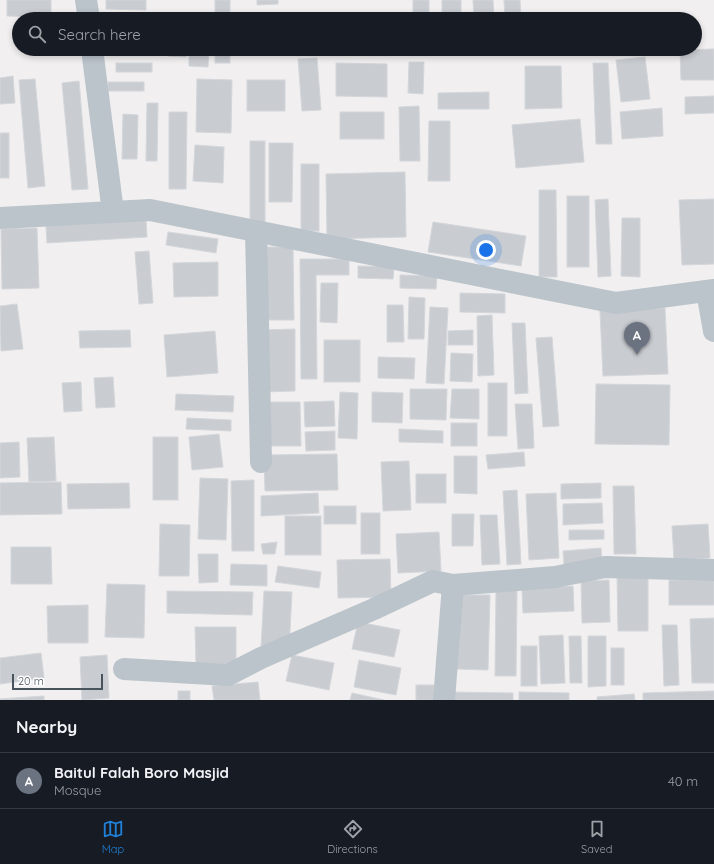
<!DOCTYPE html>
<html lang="en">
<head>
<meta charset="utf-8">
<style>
  body { margin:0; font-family:Quicksand,sans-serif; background:#20242c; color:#f1f3f6 }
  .scale { position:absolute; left:12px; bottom:10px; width:91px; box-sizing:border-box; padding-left:4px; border:2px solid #48545b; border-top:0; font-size:11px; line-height:14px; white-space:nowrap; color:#48545b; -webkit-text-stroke:3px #fff; paint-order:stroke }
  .you { position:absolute; left:486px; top:250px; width:14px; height:14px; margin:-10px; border:3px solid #fff; border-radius:50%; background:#1a73e8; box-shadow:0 0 0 6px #1a73e833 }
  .badge { display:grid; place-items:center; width:26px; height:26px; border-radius:50%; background:#2181d9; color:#fff; font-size:13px; font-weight:700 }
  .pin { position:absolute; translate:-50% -33px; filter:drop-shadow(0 1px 2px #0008) }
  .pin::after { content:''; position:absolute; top:21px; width:14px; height:12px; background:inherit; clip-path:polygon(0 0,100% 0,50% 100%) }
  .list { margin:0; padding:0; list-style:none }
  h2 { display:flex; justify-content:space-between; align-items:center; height:52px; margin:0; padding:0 16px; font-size:17px }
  h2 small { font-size:13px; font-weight:400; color:#9ea1a6 }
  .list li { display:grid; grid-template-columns:26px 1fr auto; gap:12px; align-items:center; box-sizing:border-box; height:56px; padding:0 16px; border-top:1px solid #363941 }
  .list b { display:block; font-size:15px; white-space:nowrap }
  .list p { margin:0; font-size:13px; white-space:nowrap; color:#9ea1a6 }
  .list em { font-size:13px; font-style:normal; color:#9ea1a6 }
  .icon { flex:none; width:22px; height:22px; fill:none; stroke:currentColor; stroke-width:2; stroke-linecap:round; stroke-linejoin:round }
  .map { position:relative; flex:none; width:714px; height:700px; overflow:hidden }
  .search { position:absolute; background:#171b24; box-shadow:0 2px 6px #0003; left:12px; right:12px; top:12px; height:44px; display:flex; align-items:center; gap:10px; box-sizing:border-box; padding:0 14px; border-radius:22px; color:#9ea1a6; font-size:15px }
  .sheet { height:108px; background:#171b24 }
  nav { display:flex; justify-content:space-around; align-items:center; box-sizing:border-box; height:56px; border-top:1px solid #363941; background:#171b24; font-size:11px; color:#9ea1a6 }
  nav a { display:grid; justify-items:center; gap:2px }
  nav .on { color:#2181d9 }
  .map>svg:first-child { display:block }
  .building { fill:#c9ccd1; stroke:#d3d6da }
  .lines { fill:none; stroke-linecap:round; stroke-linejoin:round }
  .street { stroke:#bbc4cb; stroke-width:22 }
</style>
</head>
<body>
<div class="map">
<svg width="714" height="700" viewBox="0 0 714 700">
  <rect width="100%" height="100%" fill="#f1efef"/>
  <g class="building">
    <path d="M7,0H51V17L7,16Z"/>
    <path d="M106,0H146V10L106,9Z"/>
    <rect x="215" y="0" width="15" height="19"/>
    <path d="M257,0H278V4L257,5Z"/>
    <rect x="413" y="0" width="16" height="19"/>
    <rect x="442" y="0" width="19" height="19"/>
    <path d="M473,0H493L494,19H474Z"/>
    <path d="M504,0H520L521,19H505Z"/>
    <path d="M346,15L397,16L396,19H346Z"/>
    <path d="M168,49H186V57L168,56Z"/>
    <path d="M189,49H209L208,67L189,66Z"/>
    <rect x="215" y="49" width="15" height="14"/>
    <rect x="239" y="49" width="38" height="6"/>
    <path d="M443,49H462V54L443,55Z"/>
    <path d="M533,49H576V55L533,54Z"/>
    <path d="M714,49V80H681L680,50Z"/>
    <path d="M645,57L650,99L621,102L616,60Z"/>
    <path d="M317,58L321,110L302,111L298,59Z"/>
    <path d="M409,62H424L423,94L408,93Z"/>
    <rect x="116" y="63" width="36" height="9"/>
    <path d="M336,63L387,64V97L336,96Z"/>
    <path d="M593,63H608L612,144H596Z"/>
    <path d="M525,66H561L562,108L525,109Z"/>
    <path d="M13,76L15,103L0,104V78Z"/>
    <path d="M35,79L45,186L28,188L19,80Z"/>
    <path d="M197,79L232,80L231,133L196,132Z"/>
    <rect x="247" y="80" width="38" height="31"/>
    <path d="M79,81L88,189L72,190L62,83Z"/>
    <rect x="108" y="82" width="36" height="9"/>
    <path d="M489,92V109H438V93Z"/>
    <path d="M714,96V113L685,114V97Z"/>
    <path d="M147,103H158L157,161H146Z"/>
    <path d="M419,106L420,161H400L399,107Z"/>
    <path d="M662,108L663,136L622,139L620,112Z"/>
    <path d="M169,112H187L186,189H169Z"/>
    <rect x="340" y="112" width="44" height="27"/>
    <path d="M123,114L138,115L137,159H122Z"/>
    <path d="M580,119L584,162L516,168L512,125Z"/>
    <path d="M429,121H450V181H428Z"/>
    <rect x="0" y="133" width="9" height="45"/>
    <rect x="250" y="141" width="15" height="82"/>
    <path d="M269,143H293L292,202H269Z"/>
    <path d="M195,145L224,147L223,183L193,181Z"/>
    <rect x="301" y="164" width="18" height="67"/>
    <path d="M405,172L406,237L327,239L326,174Z"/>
    <path d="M539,190H556L557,277H539Z"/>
    <rect x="567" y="196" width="22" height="71"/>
    <path d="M608,199L611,276L598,277L595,200Z"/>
    <path d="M714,199V264L682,265L679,200Z"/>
    <path d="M622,218H640V277L621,276Z"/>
    <path d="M146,220L147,237L47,243L46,226Z"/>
    <path d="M433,222L526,236L521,266L428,252Z"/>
    <path d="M37,228L39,288L2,289L1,229Z"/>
    <path d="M168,232L218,239L216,253L166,245Z"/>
    <path d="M263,247H293L294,320H264Z"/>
    <path d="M149,251L153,303L139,304L135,252Z"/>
    <path d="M300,259H349V275H316L317,379H301Z"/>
    <path d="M218,262V296L174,297L173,263Z"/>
    <path d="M358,266L394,267L393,279L358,278Z"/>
    <path d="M400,275L437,276L436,289L400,288Z"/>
    <path d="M321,283H338L337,323L320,322Z"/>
    <path d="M460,293L505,294V313L460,312Z"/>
    <path d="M409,297L425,298L424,339H408Z"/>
    <path d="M17,304L23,349L1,351L0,306Z"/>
    <path d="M387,305H403L404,342H387Z"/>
    <path d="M430,307L448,308L444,384L426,383Z"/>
    <path d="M665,308L668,374L603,376L600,311Z"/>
    <path d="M492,315L494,375L478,376L477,316Z"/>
    <path d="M512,323H525L528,393L515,394Z"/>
    <path d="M295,329V391L262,392L261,330Z"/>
    <path d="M130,330L131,347L80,348L79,331Z"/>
    <path d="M473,330V345H448V331Z"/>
    <path d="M215,331L218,373L167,377L164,335Z"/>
    <path d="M552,337L559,426L543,427L536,338Z"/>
    <rect x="324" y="340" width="36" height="42"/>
    <path d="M451,353L473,354L472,382L450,381Z"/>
    <path d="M378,357L415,358L414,379L378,378Z"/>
    <path d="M113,377L115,407L96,408L94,378Z"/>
    <path d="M81,382L82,411L64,412L62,383Z"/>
    <rect x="488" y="383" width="19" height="53"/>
    <path d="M596,384L670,385L669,445L595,444Z"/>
    <path d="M410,389H447L446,420L410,419Z"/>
    <path d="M452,389H479V419L450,418Z"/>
    <path d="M340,392L358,393L357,439L338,438Z"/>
    <path d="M372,392L403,393L402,423L372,422Z"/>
    <path d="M176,394L234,396L233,412L175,410Z"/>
    <path d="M334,401L335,426L305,427L304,402Z"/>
    <path d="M267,402H300L301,446H267Z"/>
    <path d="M515,404H532L534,448L518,449Z"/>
    <path d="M187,418L231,420V431L186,429Z"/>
    <rect x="451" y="423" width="26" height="23"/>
    <path d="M399,429L443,431V443L399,442Z"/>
    <path d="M335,431V450L306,451L305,432Z"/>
    <path d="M219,434L223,467L192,470L189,437Z"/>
    <path d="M54,437L56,481L29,482L27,438Z"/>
    <rect x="153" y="437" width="25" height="63"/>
    <path d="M19,442L20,477L0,478V443Z"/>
    <path d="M524,452L525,466L488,469L486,455Z"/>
    <path d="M337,454L338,490L265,491L264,455Z"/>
    <path d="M454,456H477V494L454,493Z"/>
    <path d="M409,461L411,510L383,511L381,462Z"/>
    <rect x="416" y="474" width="30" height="29"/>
    <path d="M200,478L228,479L226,540L198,539Z"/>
    <path d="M254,480V551H232L231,481Z"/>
    <path d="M61,482L62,514L0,515V483Z"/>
    <path d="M129,483L130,508L68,509L67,484Z"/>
    <path d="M601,483V498L561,499V484Z"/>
    <path d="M613,486H634L636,554H614Z"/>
    <path d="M517,490L521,564L507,565L503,491Z"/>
    <path d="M318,493L319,513L261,516V496Z"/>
    <path d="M556,493L559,558L529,560L526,494Z"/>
    <path d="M602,503L603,523L563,525V504Z"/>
    <rect x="324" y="506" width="32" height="18"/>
    <rect x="361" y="513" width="19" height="41"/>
    <path d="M452,514H474L473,546H452Z"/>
    <path d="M480,515H497L500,564L482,565Z"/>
    <rect x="285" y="516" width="36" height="39"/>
    <path d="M160,524L190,525L189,576H159Z"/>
    <path d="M708,524L710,558L674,560L672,526Z"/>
    <path d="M569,530H604V539L569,540Z"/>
    <path d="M439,532L441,571L398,573L396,534Z"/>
    <path d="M277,542L275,554H263L261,544Z"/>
    <path d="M11,547H51L52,584H11Z"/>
    <path d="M601,548L602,563L564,565L563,551Z"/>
    <path d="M198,554H218V582L199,583Z"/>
    <path d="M390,559L391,597L338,598L337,560Z"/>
    <path d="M231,564L267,565V586L230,585Z"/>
    <path d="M278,566L321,572L319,588L275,582Z"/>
    <path d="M617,575H648V631H618Z"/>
    <path d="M609,580L610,622L582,623L581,581Z"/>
    <rect x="669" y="580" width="45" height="25"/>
    <path d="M107,584L145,585L144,638L105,637Z"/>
    <path d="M573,586L574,611L523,613L522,589Z"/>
    <path d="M496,590H517L516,676H495Z"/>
    <path d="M167,591L253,592L252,615L167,613Z"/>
    <path d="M264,591L292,592L289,650L261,648Z"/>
    <path d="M458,595H490L488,670L456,669Z"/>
    <path d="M88,605V643H48L47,606Z"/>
    <path d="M714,618V683H692L690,619Z"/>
    <path d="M358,622L400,630L394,657L352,649Z"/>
    <path d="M662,625H677L679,685L664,686Z"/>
    <path d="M195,627H236V664H196Z"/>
    <path d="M563,635L565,683L541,684L539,636Z"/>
    <path d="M569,636H581L582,683H570Z"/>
    <path d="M588,636H606V686L588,687Z"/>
    <rect x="521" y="646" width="16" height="40"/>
    <rect x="611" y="648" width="13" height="37"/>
    <path d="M41,653L44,678L0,684V658Z"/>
    <path d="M107,655L109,698L82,700L80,657Z"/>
    <path d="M292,655L334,663L329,690L286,681Z"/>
    <path d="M359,660L401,668L396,695L354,687Z"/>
    <path d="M258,682L260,700H214L212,686Z"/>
    <rect x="416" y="685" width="18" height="15"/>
    <rect x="178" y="691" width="12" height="9"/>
    <path d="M714,691V700H643V693Z"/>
    <path d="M449,692L513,693V700H449Z"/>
    <path d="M519,692L569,693V700H519Z"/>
    <path d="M352,693L384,700H350Z"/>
    <path d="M634,694L635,700H597V697Z"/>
    <path d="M44,696V700H0V699Z"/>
  </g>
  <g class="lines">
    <g class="street">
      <path d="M86,0L89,19"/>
      <path d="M92,49L113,212"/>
      <path d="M0,218L150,210L616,303L714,290"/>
      <path d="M256,231L261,462"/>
      <path d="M707,291L714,331"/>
      <path d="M124,669L228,675L261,658L374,609L433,581L453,585"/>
      <path d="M444,700L453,585L555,577L605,567L714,570"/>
    </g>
  </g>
</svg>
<div class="scale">20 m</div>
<div class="you"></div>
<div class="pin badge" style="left:637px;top:355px;background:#6b7280">A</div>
<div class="search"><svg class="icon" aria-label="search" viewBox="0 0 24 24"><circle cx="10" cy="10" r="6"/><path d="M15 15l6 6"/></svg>Search here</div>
</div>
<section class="sheet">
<h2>Nearby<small></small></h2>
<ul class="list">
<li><span class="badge" style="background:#6b7280">A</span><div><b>Baitul Falah Boro Masjid</b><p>Mosque</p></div><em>40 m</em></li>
</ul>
</section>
<nav>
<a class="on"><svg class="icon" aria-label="map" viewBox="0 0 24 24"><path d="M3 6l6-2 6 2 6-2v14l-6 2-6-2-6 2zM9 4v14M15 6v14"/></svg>Map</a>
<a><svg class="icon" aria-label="directions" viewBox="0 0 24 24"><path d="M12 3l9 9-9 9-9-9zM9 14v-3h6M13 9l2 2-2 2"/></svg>Directions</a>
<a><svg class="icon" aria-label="saved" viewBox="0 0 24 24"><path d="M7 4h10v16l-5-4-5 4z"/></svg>Saved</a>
</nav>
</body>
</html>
